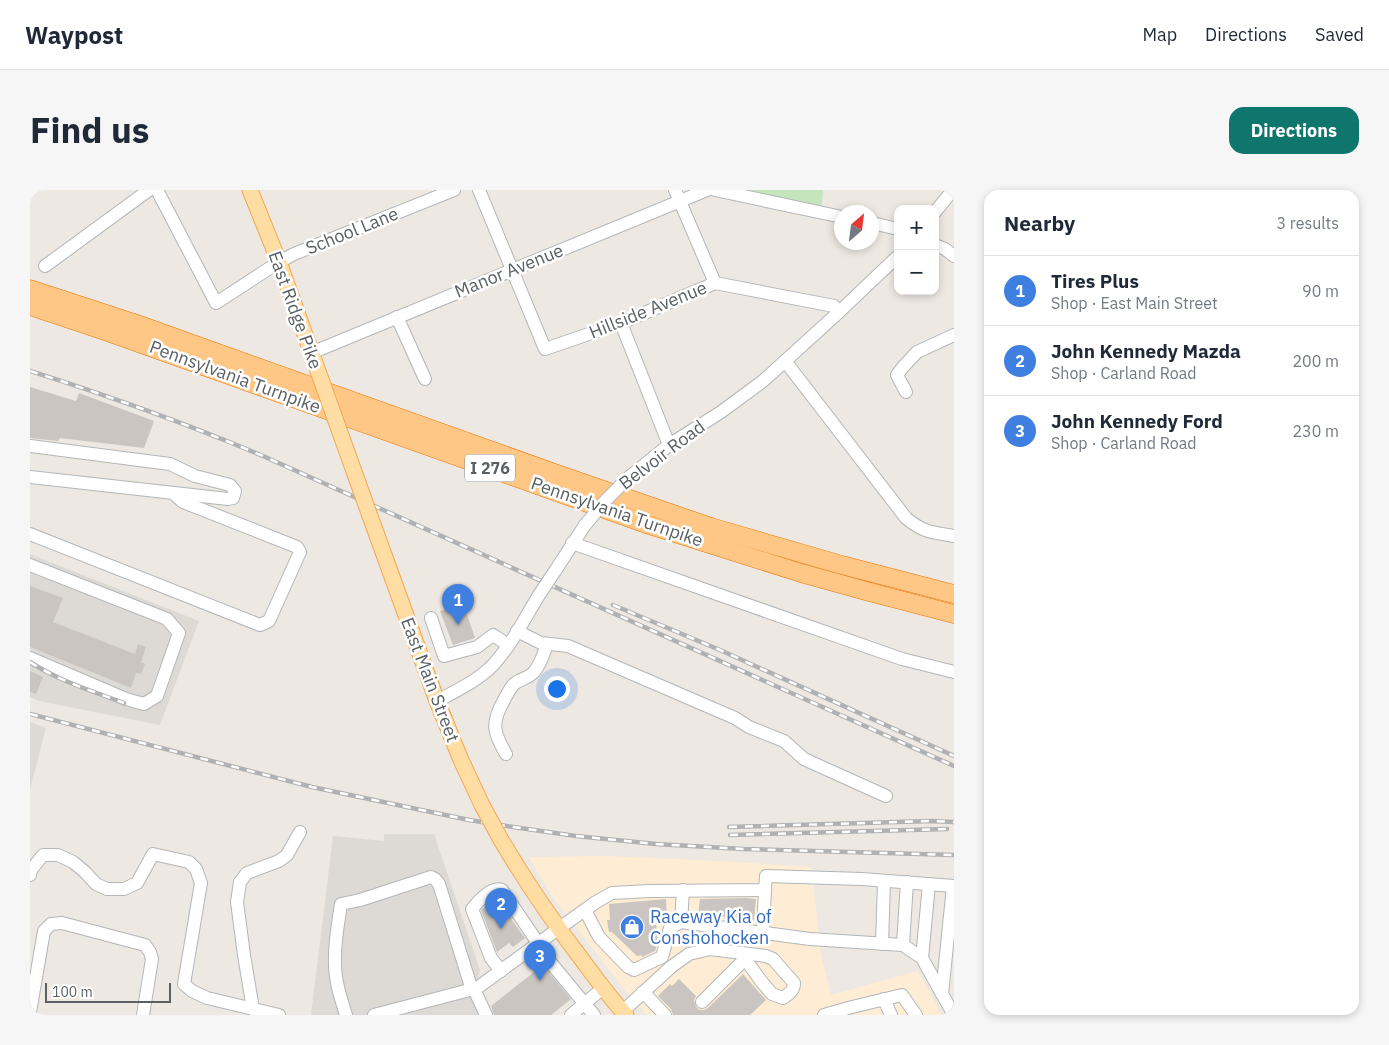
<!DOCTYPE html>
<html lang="en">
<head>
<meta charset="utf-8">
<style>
  body { margin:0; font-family:"IBM Plex Sans",sans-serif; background:#f6f6f7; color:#1f2937 }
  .controls { position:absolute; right:15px; top:15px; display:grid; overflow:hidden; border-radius:10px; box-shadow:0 2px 8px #0003 }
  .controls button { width:45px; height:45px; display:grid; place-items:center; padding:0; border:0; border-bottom:1px solid #e0e1e3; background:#fff; color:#1f2937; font:25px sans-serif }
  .compass { position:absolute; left:804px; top:15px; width:45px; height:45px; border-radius:50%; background:#fff; box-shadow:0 2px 8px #0003; rotate:28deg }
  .scale { position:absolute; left:15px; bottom:12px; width:126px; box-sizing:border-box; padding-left:5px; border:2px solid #595f62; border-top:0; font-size:14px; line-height:18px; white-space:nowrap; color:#595f62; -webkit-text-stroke:4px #fff; paint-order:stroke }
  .you { position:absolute; left:526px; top:498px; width:18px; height:18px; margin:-12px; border:4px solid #fff; border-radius:50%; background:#1a73e8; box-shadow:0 0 0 8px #1a73e833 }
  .badge { display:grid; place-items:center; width:32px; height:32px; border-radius:50%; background:#0f766e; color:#fff; font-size:16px; font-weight:700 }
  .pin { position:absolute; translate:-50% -41px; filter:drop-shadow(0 1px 2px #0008) }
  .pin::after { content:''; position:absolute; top:26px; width:18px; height:15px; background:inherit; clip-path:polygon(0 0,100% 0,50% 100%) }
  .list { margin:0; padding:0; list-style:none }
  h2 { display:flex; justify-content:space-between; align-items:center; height:65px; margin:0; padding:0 20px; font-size:21px }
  h2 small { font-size:16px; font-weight:400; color:#747a83 }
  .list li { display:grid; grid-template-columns:32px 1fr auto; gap:15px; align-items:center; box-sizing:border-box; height:70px; padding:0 20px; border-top:1px solid #e0e1e3 }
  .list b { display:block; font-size:19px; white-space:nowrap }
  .list p { margin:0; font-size:16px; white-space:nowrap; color:#747a83 }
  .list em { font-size:16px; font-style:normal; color:#747a83 }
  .map { position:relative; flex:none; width:924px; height:825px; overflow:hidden; border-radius:15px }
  header { display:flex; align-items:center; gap:30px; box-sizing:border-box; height:70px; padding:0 25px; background:#fff; border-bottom:1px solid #e0e1e3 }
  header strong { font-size:24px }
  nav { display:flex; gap:28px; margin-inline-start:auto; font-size:18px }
  .intro { display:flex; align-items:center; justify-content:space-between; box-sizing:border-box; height:120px; padding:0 30px }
  h1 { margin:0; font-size:35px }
  .button { padding:12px 22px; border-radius:15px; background:#0f766e; color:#fff; font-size:18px; font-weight:700 }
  main { display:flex; gap:30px; padding:0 30px }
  aside { flex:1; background:#fff; border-radius:15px; box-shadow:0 2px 8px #0003 }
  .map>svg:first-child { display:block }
  .commercial { fill:#feecd4 }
  .industrial { fill:#dddad5 }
  .green { fill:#c5e5bc }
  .building { fill:#cac5c0 }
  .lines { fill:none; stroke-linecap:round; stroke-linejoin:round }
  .minor-casing { stroke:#b2b6b9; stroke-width:14 }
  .major-casing { stroke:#f3a653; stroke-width:17 }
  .highway-casing { stroke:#ed7300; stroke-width:19 }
  .minor { stroke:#fff; stroke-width:12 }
  .major { stroke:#ffdda3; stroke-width:15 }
  .highway { stroke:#fec786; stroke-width:18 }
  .rail-casing { stroke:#b0b1b2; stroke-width:4.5 }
  .rail { stroke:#fff; stroke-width:2.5; stroke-dasharray:8; stroke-linecap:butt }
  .minor-bridge-casing { stroke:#b2b6b9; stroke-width:14; stroke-linecap:butt }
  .major-bridge-casing { stroke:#f3a653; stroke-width:17; stroke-linecap:butt }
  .minor-bridge { stroke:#fff; stroke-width:12 }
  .major-bridge { stroke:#ffdda3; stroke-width:15 }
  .labels { text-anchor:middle; stroke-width:5; stroke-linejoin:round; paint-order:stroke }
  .shield { fill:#fff; stroke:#8b8f91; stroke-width:1 }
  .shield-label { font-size:16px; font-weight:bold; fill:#595f62 }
  .street-label { font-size:18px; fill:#595f62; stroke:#fff }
  .shop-label { font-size:18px; fill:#366cbe; stroke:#fff; text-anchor:start }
</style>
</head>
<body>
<header>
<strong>Waypost</strong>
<nav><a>Map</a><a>Directions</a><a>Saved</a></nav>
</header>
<div class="intro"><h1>Find us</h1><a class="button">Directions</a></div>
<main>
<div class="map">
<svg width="924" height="825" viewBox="0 0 924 825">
  <rect width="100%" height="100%" fill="#ede8e1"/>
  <path class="commercial" d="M577,666L690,671L782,677L790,761L801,805L888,781L912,825H617L594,799L520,704L499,667Z"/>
  <g class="industrial">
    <path d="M0,364L169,431L130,535L9,511L0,507Z"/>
    <path d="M0,532L16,538L0,599Z"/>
    <path d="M354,644H404L450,780L444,804L451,825H281L303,646L354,651Z"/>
  </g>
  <path class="green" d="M685,0H793L791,22Z"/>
  <g class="building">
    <path d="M0,197L46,211L49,203L124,231L114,258L30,248L28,251L0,248Z"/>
    <path d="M0,396L33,408L23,432L105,464L108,454L116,457L111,472L115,474L111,484L106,483L101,498L0,457Z"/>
    <path d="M433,413L445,448L423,455L410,421Z"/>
    <path d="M0,481L13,487L6,504L0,502Z"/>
    <path d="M716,708L726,709L724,731L685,726V728L668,726L670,709Z"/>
    <path d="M636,709L637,730L634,732L626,733L628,752L625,761L612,767V765L607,766L582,742H579L577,730H580L579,714Z"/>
    <path d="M461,711L464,716L469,712L476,721L482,729H481L495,748L483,757L479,753L467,762L451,720Z"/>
    <path d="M513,775L541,809L521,825H464L461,816Z"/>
    <path d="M713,784L736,810L720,825H643L641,819L628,806L640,794L642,796L649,789L666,806L664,810L666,817L669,820H674L678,818Z"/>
  </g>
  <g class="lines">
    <g class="minor-casing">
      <g id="minor">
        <path d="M127,0L186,113L249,72L264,64L424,0"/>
        <path d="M449,0L515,159L591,133L685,93L804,116L809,122"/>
        <path d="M645,0L685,93"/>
        <path d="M685,0L812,27"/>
        <path d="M905,22L923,0"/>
        <path d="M842,33L868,39"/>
        <path d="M905,55L915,59L924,66"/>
        <path d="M15,76L119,0"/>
        <path d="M367,127L395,189"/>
        <path d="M591,133L639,255"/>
        <path d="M281,163L677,0"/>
        <path d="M755,171L876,328C894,343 902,342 924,346"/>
        <path d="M876,202L867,185L873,177L887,162L924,145"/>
        <path d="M0,256L140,274L165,286L200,295L205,301L203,308L198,309L0,287"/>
        <path d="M598,288L639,255L691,222L733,191L809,122L868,66"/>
        <path d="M0,344L230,435L239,431L270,362L267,357L153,312L143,303"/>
        <path d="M542,353L872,469L924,482"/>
        <path d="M0,375L137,429L149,443L127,506L114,514L96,509L0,468"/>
        <path d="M525,381L555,335"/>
        <path d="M401,428L414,466L447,457L463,445L478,455"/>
        <path d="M487,441L511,453L538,456L705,528L719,537L754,551L774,569L856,606"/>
        <path d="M407,511C426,501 447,491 462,476C481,456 495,428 509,405"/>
        <path d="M476,564C463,542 461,533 474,510C477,505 480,498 484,494C490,489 499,488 504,482C511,474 514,463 517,454"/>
        <path d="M0,685L1,680L13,665H28L43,672L55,682L66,694L77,699H94L107,693L123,664L159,672L166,679L171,693L154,794L162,801L177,808L249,825"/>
        <path d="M877,692L873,755L892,768"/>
        <path d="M899,694L892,768L912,804"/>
        <path d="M923,696L912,804L924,825"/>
        <path d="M555,720L569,747L598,777L604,780L632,767L640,738L651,732L780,749L873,755"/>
        <path d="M651,732L653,700"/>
        <path d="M733,743L735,700"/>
        <path d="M852,754L854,691"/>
        <path d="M521,773L564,825"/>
        <path d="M471,781L461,768L442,719C448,711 462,696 472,700L508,753"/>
        <path d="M444,799L456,825"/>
        <path d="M613,802L635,825"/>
        <path d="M854,809L861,825"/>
        <path d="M672,812L715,769"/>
        <path d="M223,819L214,765L207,712L210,692L217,683L249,671L257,665L270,642"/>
        <path d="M593,821L641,777L659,764L680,759L736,766L743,769L764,793C764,801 759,804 753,808L742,804L731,791L711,763"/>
        <path d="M0,822L14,741L21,734L32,733L115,755L120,762L122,769L113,825"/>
        <path d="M316,825C311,809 305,791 305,774C304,754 308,734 311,714L330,710L401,687L405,689L409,694L442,800"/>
        <path d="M344,825L447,798L528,739L566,712L582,703L620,701L735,700L736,686L832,689L924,696"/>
        <path d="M541,825L573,798"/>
        <path d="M794,825L822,817L872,805L886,825"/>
      </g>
    </g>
    <g class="major-casing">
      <g id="major">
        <path d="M220,0L249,72L288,181"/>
        <path d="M340,326L407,511L431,570L452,615"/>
        <path d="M471,650C496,692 523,732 553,771C567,790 580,808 596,825"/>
      </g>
    </g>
    <g class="highway-casing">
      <g id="highway">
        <path d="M0,99L107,134L530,285L681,337L812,375L924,404"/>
        <path d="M0,116L72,140L619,335L771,383L836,401L924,424"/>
      </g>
    </g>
    <use href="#minor" class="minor"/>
    <use href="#major" class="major"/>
    <use href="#highway" class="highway"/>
    <g class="rail-casing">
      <g id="rail">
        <path d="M0,181C79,206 157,234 233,266L924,576"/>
        <path d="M583,415L690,460L924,566"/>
        <path d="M0,472C29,491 62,501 94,513"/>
        <path d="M0,524L282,597L439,630L483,637L546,646L626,654L713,659L924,665"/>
        <path d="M699,637L901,631L924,632"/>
        <path d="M700,645L917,639"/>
      </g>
    </g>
    <use href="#rail" class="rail"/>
    <g class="minor-bridge-casing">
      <g id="minor-bridge">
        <path d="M555,335L577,309L598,288"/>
        <path d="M509,405L525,381"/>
      </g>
    </g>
    <g class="major-bridge-casing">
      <g id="major-bridge">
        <path d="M288,181L340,326"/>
        <path d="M452,615L471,650"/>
      </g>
    </g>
    <use href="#minor-bridge" class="minor-bridge"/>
    <use href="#major-bridge" class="major-bridge"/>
  </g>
  <defs>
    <g id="shop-disc" transform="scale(1.25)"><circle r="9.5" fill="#3f7fe0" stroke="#fff"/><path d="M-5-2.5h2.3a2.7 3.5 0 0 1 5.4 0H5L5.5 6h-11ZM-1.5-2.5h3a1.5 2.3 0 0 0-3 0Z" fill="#fff"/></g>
  </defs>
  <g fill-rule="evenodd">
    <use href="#shop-disc" x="602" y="737"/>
  </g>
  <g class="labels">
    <rect class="shield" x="435" y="264.5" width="50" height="27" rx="4"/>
    <g class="shield-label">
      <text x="460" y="284">I 276</text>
    </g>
    <g class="street-label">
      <text transform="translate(322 41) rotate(-22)" y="6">School Lane</text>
      <text transform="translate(479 81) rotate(-22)" y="6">Manor Avenue</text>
      <text transform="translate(265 120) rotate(70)" y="6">East Ridge Pike</text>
      <text transform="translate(618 120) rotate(-22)" y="6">Hillside Avenue</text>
      <text transform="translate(205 187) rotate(20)" y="6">Pennsylvania Turnpike</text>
      <text transform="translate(632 265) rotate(-37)" y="6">Belvoir Road</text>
      <text transform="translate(587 322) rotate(19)" y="6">Pennsylvania Turnpike</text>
      <text transform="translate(400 490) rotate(69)" y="6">East Main Street</text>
    </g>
    <g class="shop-label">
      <text x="620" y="733">Raceway Kia of<tspan x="620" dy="21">Conshohocken</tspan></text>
    </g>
  </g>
</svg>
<div class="controls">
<button>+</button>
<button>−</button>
</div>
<svg class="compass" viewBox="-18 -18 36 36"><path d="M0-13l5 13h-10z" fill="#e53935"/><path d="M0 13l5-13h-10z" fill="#747a83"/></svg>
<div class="scale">100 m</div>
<div class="you"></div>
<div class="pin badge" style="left:428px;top:435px;background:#3f7fe0">1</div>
<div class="pin badge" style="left:471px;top:739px;background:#3f7fe0">2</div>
<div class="pin badge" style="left:510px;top:791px;background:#3f7fe0">3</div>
</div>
<aside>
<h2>Nearby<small>3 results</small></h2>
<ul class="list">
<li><span class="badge" style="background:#3f7fe0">1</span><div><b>Tires Plus</b><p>Shop · East Main Street</p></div><em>90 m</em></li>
<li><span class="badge" style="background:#3f7fe0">2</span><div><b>John Kennedy Mazda</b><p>Shop · Carland Road</p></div><em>200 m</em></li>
<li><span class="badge" style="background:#3f7fe0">3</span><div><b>John Kennedy Ford</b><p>Shop · Carland Road</p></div><em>230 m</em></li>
</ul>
</aside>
</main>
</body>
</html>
